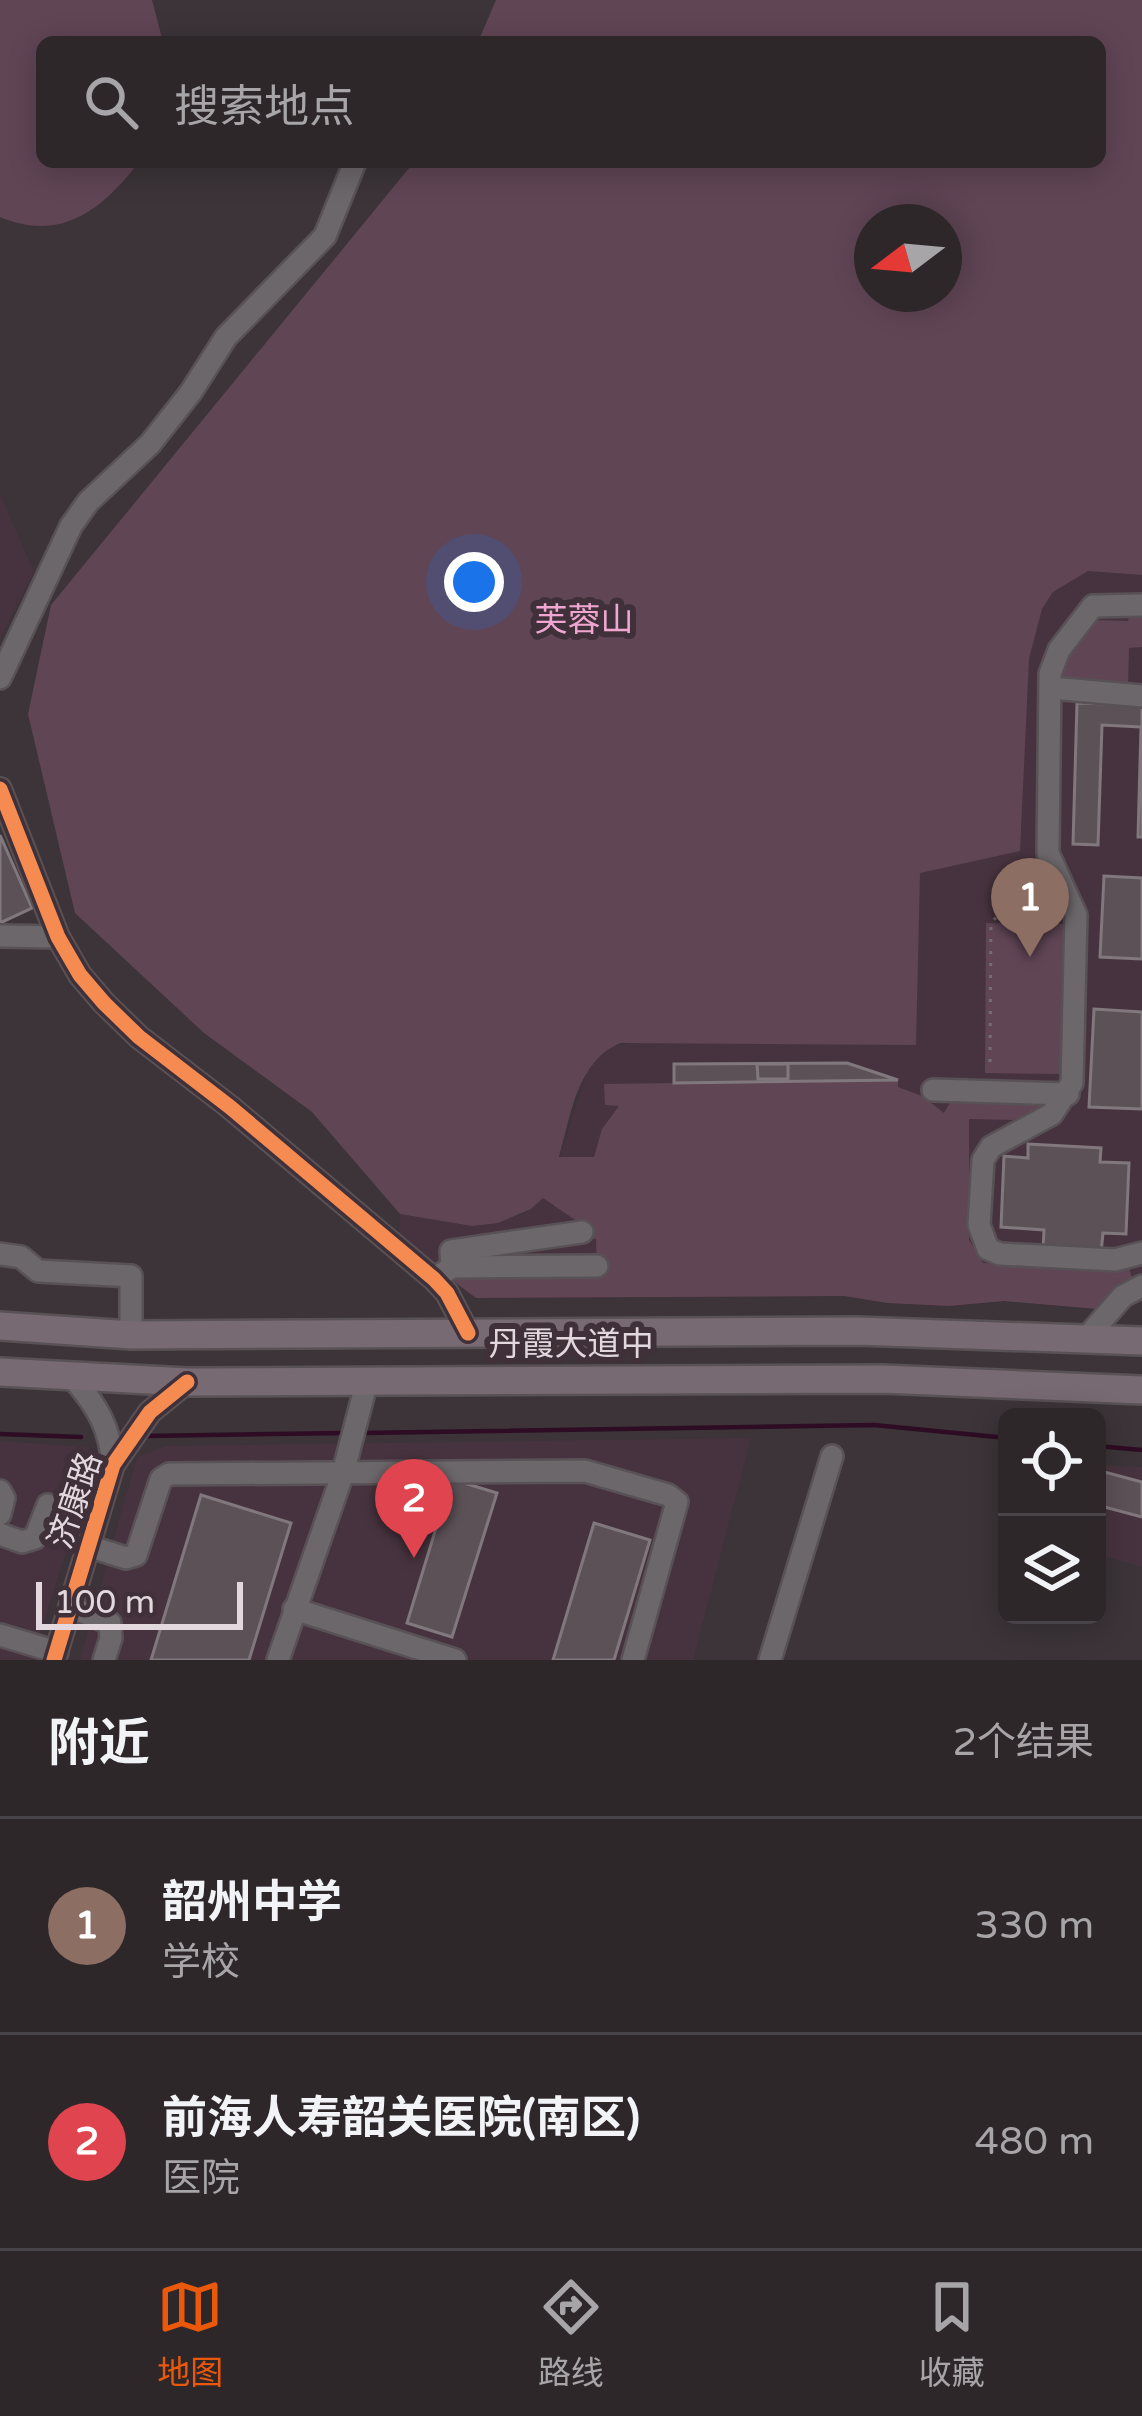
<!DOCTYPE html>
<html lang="zh">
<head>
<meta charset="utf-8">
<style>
  body { margin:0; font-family:"Varela Round","Noto Sans SC",sans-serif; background:#352f32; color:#f1f3f6 }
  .controls { position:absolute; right:36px; bottom:36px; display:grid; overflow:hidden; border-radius:18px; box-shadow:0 6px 30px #0003 }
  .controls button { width:108px; height:108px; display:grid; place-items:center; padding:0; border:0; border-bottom:3px solid #484447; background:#2d272a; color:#f1f3f6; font:60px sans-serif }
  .compass { position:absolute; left:854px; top:204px; width:108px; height:108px; border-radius:50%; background:#2d272a; box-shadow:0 6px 30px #0003; rotate:254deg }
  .scale { position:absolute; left:36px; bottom:30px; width:207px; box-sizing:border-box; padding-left:12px; border:6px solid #e2d8dd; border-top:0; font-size:33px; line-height:42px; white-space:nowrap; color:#e2d8dd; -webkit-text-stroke:9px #403039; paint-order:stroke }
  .you { position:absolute; left:474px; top:582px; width:42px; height:42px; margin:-30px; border:9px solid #fff; border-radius:50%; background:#1a73e8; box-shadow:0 0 0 18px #1a73e833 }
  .badge { display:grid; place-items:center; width:78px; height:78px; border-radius:50%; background:#ea580c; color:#fff; font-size:39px; font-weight:700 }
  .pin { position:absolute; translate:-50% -99px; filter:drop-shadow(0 3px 6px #0008) }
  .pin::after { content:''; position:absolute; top:63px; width:42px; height:36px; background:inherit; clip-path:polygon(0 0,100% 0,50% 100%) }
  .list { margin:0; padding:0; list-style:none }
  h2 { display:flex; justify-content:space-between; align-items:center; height:156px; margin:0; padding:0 48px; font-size:51px }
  h2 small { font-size:39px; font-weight:400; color:#a7a5a8 }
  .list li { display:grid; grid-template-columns:78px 1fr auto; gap:36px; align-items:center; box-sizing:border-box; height:216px; padding:0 48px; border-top:3px solid #484447 }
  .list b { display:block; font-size:45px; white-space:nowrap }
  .list p { margin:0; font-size:39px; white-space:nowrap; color:#a7a5a8 }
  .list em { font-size:39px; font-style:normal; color:#a7a5a8 }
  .icon { flex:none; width:66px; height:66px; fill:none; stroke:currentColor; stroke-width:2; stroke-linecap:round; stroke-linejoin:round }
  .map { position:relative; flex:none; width:1142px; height:1660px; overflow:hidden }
  .search { position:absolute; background:#2d272a; box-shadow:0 6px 30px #0003; left:36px; right:36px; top:36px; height:132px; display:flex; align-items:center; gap:30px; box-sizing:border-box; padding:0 42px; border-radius:18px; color:#a7a5a8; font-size:45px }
  .sheet { height:588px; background:#2d272a }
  nav { display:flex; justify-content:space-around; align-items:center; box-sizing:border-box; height:168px; border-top:3px solid #484447; background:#2d272a; font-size:33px; color:#a7a5a8 }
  nav a { display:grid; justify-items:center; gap:6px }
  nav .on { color:#ea580c }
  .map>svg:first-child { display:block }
  .built { fill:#47333f }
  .green { fill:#604555; fill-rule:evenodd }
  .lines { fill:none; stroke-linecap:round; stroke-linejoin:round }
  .stream { stroke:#2e0c23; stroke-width:4.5 }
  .building { fill:#5c5157; stroke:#80787c; stroke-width:3 }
  .minor-casing { stroke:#585155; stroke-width:26 }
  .major-casing { stroke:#585155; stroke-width:32 }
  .path { stroke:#736e71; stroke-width:3; stroke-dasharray:3 9; stroke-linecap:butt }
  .minor { stroke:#6c676a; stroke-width:21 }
  .major { stroke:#786a72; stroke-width:27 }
  .cycleway-casing { stroke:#403039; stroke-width:22 }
  .cycleway { stroke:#f68b52; stroke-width:15 }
  .labels { text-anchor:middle; stroke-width:12; stroke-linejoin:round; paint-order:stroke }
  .park-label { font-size:33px; fill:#efa7d1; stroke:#403039 }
  .street-label { font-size:33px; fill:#e2d8dd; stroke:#403039 }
</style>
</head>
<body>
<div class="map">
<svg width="1142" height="1660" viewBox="0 0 1142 1660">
  <rect width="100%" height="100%" fill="#3c3438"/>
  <g class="built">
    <path d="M0,495L34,572L0,638Z"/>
    <path d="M1088,571L1142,575V1274L1097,1309L1004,1301L949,1306L887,1303L844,1296L476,1298L399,1239L400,1214L472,1226L518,1216L531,1209L552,1182L587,1070L605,1049L635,1041L919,873L1029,659L1042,609L1053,592Z"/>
    <path d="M751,1438L693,1660H80L137,1457L166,1446Z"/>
    <path d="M0,1441L86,1447L93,1465L32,1660H0Z"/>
    <path d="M1097,1465L1142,1467V1567L1097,1554Z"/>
  </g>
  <g class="green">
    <path d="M0,0H152L163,42H42V162H139C103,209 61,243 0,217Z"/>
    <path d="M496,0H1142V575L1088,571L1053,592L1042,609L1029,659L1020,851L920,873L916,1045L621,1043C577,1060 571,1116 559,1157H594L602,1129L619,1106L605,1105L604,1084L898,1080V1087L922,1096L944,1113L951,1101L1044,1105V1109L1013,1120L969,1119V1240L983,1263L1117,1271L1129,1267L1132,1278L1097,1309L1004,1301L949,1306L887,1303L844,1296L476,1298L453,1281L457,1275H597L596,1239L582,1238L581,1224L543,1198L531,1209L498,1223L472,1226L400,1214L312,1112L204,1033L75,913L28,714L51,605L414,162H1100V42H478ZM872,222H944V294H872Z"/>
    <path d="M1129,616H1142V647L1129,648L1128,686L1067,683L1056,677L1059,659L1092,620L1128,621Z"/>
    <path d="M986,923L1065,924L1063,1074L985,1073Z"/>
  </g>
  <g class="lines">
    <g class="stream">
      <path d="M362,1433L874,1425L1007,1438"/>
      <path d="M0,1434L81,1437"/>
      <path d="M146,1436L345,1433"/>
      <path d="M1097,1446L1142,1450"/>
    </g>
  </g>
  <g class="building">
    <path d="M1077,703L1142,705V837H1138L1141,727L1102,725L1098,845L1073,844Z"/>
    <path d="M0,835L32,908L0,923Z"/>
    <path d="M1104,876L1142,878V959L1100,957Z"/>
    <path d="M1094,1009L1142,1012V1109L1089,1107Z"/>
    <path d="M847,1063L898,1080L674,1083V1064Z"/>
    <path d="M757,1064H788V1079H758Z"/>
    <path d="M1028,1144L1101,1148L1100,1162L1129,1163L1126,1234L1103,1233L1101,1253L1043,1249L1044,1230L1001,1227L1004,1156L1028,1158Z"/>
    <path d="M1097,1470L1142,1482V1517L1097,1505Z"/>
    <path d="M451,1479L497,1493L452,1637L407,1623Z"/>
    <path d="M201,1495L291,1523L249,1660H151Z"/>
    <path d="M594,1523L650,1540L614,1660H553Z"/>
  </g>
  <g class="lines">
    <g class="minor-casing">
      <g id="minor">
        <path d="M1142,605L1093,606L1059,650L1050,674L1048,853L1076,915L1072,1083L1052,1114L991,1147L983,1160L979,1225L988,1249L1000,1254L1115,1260L1142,1253"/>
        <path d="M0,678L71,526L88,502L150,444L191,392L226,337L325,236L355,162"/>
        <path d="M1052,688L1142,696"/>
        <path d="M0,789L58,937L80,975L104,1003L139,1037L230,1107L434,1279L447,1293L468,1333"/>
        <path d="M0,936L58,937"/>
        <path d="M933,1090L1068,1094"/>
        <path d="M0,1254L21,1257L38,1271L131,1276V1335"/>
        <path d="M452,1267L451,1251L582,1232"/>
        <path d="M434,1279L452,1267L597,1266"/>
        <path d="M1088,1336L1123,1296L1142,1286"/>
        <path d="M73,1378C97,1406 110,1427 113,1465"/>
        <path d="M0,1491L4,1498L0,1514"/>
        <path d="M0,1534L22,1542L35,1538L48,1505"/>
        <path d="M88,1546L126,1558L136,1555L161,1479L169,1474L585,1471L668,1495L677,1502L633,1660"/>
        <path d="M70,1607L110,1623L111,1638L104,1660"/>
        <path d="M294,1609L455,1660"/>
        <path d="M0,1635L57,1652"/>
        <path d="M54,1660L113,1465L150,1412L187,1382"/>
        <path d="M278,1660L343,1473L367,1381"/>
        <path d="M770,1660L832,1456"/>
      </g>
    </g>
    <g class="major-casing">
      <g id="major">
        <path d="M0,1326L131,1335L857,1331L1142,1341"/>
        <path d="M0,1372L187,1382L882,1379L1142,1390"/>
      </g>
    </g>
    <path class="path" d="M990,1062L991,921L1044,891"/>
    <use href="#minor" class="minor"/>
    <use href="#major" class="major"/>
    <g class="cycleway-casing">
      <g id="cycleway">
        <path d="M0,789L58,937L80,975L104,1003L139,1037L230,1107L434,1279L447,1293L468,1333"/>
        <path d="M54,1660L113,1465L150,1412L187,1382"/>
      </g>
    </g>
    <use href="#cycleway" class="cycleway"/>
  </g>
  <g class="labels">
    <g class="park-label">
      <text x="584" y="631">芙蓉山</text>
    </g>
    <g class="street-label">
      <text x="571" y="1355">丹霞大道中</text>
      <text transform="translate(74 1500) rotate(-71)" y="12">济康路</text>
    </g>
  </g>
</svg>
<div class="controls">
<button><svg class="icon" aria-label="locate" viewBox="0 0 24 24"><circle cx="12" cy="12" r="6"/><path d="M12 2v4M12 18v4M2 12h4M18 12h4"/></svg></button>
<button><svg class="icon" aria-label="layers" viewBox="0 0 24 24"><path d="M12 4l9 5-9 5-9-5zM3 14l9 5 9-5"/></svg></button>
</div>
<svg class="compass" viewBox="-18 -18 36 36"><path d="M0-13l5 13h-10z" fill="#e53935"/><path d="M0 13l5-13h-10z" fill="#a7a5a8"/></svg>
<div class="scale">100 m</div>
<div class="you"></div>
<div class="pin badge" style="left:1030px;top:957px;background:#8d6e63">1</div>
<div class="pin badge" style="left:414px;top:1558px;background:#e0444e">2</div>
<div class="search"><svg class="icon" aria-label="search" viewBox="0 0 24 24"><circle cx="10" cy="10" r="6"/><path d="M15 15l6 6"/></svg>搜索地点</div>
</div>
<section class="sheet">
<h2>附近<small>2个结果</small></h2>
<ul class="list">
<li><span class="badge" style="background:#8d6e63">1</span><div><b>韶州中学</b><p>学校</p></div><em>330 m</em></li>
<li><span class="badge" style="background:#e0444e">2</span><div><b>前海人寿韶关医院(南区)</b><p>医院</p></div><em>480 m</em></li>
</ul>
</section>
<nav>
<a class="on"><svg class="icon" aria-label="map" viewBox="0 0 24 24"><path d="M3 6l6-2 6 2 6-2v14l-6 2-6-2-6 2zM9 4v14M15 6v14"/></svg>地图</a>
<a><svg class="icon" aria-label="directions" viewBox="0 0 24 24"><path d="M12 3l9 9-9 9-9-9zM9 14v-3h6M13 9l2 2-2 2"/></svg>路线</a>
<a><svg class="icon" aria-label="saved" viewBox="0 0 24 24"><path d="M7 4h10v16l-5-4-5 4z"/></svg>收藏</a>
</nav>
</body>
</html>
